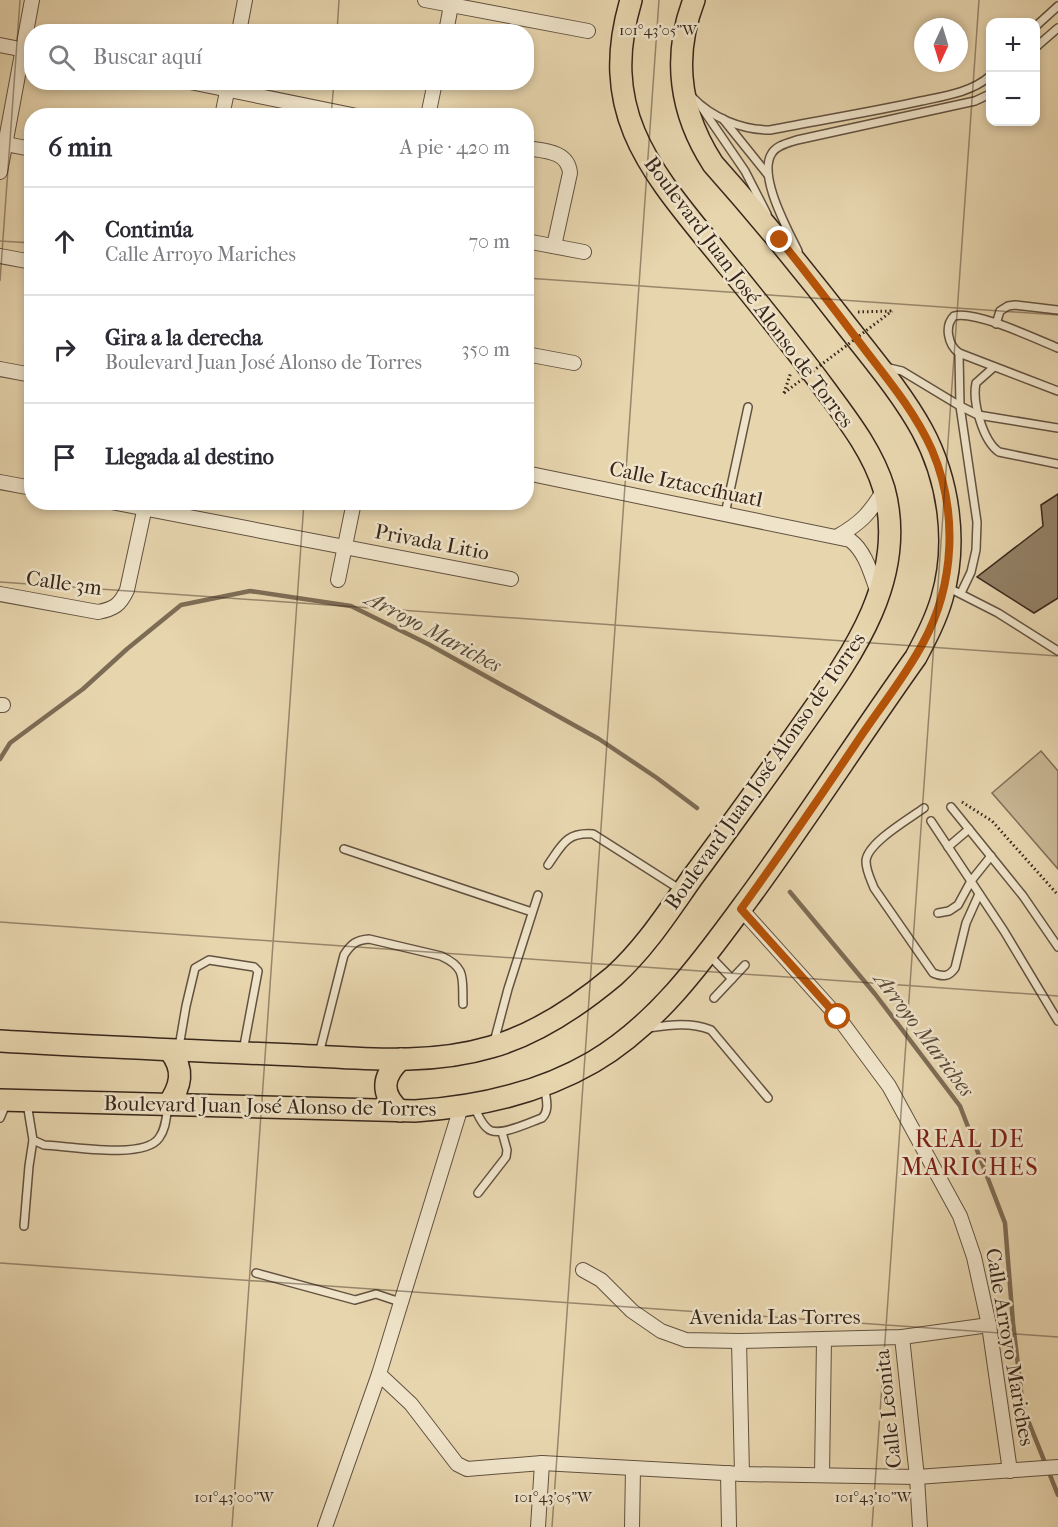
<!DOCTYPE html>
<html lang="es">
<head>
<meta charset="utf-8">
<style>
  body { margin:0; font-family:"IM FELL French Canon",serif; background:#f7f7f7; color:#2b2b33 }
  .controls { position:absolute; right:18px; top:18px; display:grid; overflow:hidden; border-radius:12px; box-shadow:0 3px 9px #0003 }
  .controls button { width:54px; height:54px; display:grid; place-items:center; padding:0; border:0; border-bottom:2px solid #e1e1e2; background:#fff; color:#2b2b33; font:30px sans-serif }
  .compass { position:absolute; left:914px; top:18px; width:54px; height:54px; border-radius:50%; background:#fff; box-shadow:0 3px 9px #0003; rotate:184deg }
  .stop { position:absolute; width:18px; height:18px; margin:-14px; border:4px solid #b45309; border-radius:50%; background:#fff }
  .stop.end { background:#b45309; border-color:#fff; box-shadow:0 2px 6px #0008 }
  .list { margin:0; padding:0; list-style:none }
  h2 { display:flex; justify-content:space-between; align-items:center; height:78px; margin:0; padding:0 24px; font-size:26px }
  h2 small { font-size:20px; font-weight:400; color:#7c7c81 }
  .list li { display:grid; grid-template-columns:39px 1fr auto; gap:18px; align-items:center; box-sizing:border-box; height:108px; padding:0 24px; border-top:2px solid #e1e1e2 }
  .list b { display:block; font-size:22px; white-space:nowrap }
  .list p { margin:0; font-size:20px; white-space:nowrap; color:#7c7c81 }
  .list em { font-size:20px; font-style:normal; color:#7c7c81 }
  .icon { flex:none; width:33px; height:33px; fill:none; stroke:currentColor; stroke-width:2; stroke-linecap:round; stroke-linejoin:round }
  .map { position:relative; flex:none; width:1058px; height:1527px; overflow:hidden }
  .search { position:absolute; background:#fff; box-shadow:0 3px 9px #0003; left:24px; top:24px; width:510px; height:66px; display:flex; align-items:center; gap:15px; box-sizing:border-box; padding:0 21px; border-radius:24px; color:#7c7c81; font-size:22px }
  .panel { position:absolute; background:#fff; box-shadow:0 3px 9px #0003; left:24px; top:108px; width:510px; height:402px; border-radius:24px }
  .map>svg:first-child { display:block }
  .green { fill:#c9b795; stroke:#806e58; stroke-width:1.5 }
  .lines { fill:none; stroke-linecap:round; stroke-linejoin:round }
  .stream { stroke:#7d6c55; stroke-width:4.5 }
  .building { fill:#938167; stroke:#37261b; stroke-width:1.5 }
  .lane-casing { stroke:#635240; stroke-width:10 }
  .street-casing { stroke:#635240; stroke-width:16 }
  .primary-casing { stroke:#37261b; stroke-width:24 }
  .path { stroke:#37261b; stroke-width:3; stroke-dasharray:1.5 3; stroke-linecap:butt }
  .lane { stroke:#efe4ca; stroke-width:7 }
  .street { stroke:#efe4ca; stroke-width:14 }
  .primary { stroke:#e7d5ae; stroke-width:21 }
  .path-bridge { stroke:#37261b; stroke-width:3; stroke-dasharray:1.5 3; stroke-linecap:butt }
  .route { stroke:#b45309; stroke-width:8 }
  .ticks { fill:none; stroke:#37261b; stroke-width:1.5; stroke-opacity:0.45 }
  .labels { text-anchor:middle; stroke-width:5; stroke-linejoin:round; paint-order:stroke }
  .street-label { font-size:21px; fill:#37261b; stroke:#efe4ca }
  .water-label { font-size:22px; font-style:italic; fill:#5a4938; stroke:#efe4ca }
  .quarter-label { font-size:24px; letter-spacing:1.5px; fill:#7a1f14; stroke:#efe4ca }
  .ticks-label { font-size:15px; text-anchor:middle; fill:#37261b; stroke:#efe4ca; stroke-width:5; stroke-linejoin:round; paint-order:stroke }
</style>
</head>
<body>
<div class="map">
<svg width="1058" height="1527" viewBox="0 0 1058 1527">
  <rect width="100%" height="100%" fill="#e7d5ae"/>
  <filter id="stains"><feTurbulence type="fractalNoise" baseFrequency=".00333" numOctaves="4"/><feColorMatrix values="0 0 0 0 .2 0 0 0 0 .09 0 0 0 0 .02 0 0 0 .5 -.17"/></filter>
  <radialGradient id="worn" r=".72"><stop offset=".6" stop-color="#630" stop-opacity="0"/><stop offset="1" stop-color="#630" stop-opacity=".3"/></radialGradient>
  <path class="green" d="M1041,751L1058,771V869L992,793Z"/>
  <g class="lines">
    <g class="stream">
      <path d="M0,759L10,743L83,689L127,649L181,605L250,591L351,606L428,644L599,739L657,778L697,808"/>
      <path d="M790,892L875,994L960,1106L1005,1223L1013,1323L1023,1408L1058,1495"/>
    </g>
  </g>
  <path class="building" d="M1058,494V598L1034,613L977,577L1043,526L1041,505Z"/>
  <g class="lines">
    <g class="lane-casing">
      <g id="lane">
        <path d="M1036,26L1058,6"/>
        <path d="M1036,47L1058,28"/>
        <path d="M692,97C712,118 742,130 770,130C821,120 871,112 921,101C945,96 972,92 990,76"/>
        <path d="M702,108L745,171L767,214"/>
        <path d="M723,119L768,175"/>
        <path d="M798,251C788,230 757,175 772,153C777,145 788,143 797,140L975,101L990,94"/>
        <path d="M996,324L1000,311L1008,306L1015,305L1058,310"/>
        <path d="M1058,348C1036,339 975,310 954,316C944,326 948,345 959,353L1058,391"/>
        <path d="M959,353L960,406L977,522L976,550L971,572L961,593"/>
        <path d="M885,367L902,371L960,406L978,415L1058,428"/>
        <path d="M994,367L976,383C972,402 983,441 999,452L1058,464"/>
        <path d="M725,514L748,407"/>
        <path d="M947,587L998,613L1058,651"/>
        <path d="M951,807L1023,896L1058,947"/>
        <path d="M924,808C909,819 867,843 866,861C866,871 871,880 874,888L933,973C943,977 949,977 955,968L966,923L979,894"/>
        <path d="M931,821L1004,931L1058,1021"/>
        <path d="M948,847L969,829"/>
        <path d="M344,849L532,912"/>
        <path d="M548,865C562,845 566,832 593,834L681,890"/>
        <path d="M938,913L949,911L958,905L971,881L991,856"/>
        <path d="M710,956L732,979"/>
        <path d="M714,998L745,965"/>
        <path d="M649,1028C670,1025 690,1022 711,1030L768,1098"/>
        <path d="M494,1042L508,989L538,895"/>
        <path d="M179,1047L186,1006L195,968L209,960L254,967L258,971L243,1051"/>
        <path d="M319,1054L344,955C351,944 356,940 369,939L441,956C467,968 462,978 463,1004"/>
        <path d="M27,1103L33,1140L44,1145C68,1146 144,1160 159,1138C166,1129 166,1117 168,1106"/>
        <path d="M474,1107C478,1114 481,1123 487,1128C497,1139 530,1122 542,1118C550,1110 546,1099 545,1089"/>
        <path d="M0,1118L6,1104"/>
        <path d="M478,1193L506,1157L507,1150L502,1132"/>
        <path d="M24,1226L29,1166L33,1140"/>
        <path d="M256,1273L355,1300L376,1294L400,1302"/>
      </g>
    </g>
    <g class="street-casing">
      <g id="street">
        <path d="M425,0L588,31"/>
        <path d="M239,32L245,0"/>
        <path d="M446,32L452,0"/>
        <path d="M0,45L30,51"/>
        <path d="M190,82L357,116"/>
        <path d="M222,116L229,82"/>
        <path d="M428,116L435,82"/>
        <path d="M0,143L32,149"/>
        <path d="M526,148C545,151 568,151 570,173L554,246"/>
        <path d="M0,172L32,0"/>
        <path d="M526,241L584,252"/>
        <path d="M0,256L32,262"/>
        <path d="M526,354L574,363"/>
        <path d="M0,369L32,375"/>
        <path d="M526,473L850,540C866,552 871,574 878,593"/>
        <path d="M0,482L32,488"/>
        <path d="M111,502L511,579"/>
        <path d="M838,536C861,523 870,513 884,490"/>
        <path d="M338,580L354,502"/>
        <path d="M0,594L98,612C114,609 120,605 127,590L146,502"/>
        <path d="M0,705H3"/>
        <path d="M741,909L838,1017L889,1086L960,1216L974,1257L989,1325L1010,1471"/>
        <path d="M583,1270L601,1280L632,1311L661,1331L686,1340L739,1341L902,1337L989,1325"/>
        <path d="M902,1337L917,1477L920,1527"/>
        <path d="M739,1341L742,1474"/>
        <path d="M379,1374L411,1404L457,1464L467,1469L542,1463L742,1474L917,1477L1058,1467"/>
        <path d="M728,1473L729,1527"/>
        <path d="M822,1475L824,1339"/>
        <path d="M325,1527L379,1374L461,1107"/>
        <path d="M538,1527L542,1463"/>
        <path d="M632,1527L633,1469"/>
      </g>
    </g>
    <g class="primary-casing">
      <g id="primary">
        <path d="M0,1041C98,1047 197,1051 295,1055C360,1058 427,1066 491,1047C537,1034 577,1007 614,976C645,948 668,912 692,878C726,832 759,787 792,740C843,667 910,585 884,489C873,452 848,420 825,389C792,344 756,300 720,256C653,173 597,115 631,0"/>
        <path d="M0,1100L415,1111C477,1107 538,1094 593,1062C658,1024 704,959 748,899C806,820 859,737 916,657C926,638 936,619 942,598C958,543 949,480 922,430C902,394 875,362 850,330C806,273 761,218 713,164C680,113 672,57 694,0"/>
        <path d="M168,1105C181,1086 185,1070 170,1051"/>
        <path d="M400,1111C380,1094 382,1076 401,1059"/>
      </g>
    </g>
    <g class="path">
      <path d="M858,312L892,311"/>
      <path d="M784,393L791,372"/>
      <path d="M962,802L992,821L1058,895"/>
    </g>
    <use href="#lane" class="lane"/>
    <use href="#street" class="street"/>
    <use href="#primary" class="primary"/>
    <path class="path-bridge" d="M784,393L892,311"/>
  </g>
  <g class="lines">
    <path class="route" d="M780,240C810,277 838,314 866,351C890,382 916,414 932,450C958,511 955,584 923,643C904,679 877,711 855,745C818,800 780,855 741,909L838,1017"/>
  </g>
  <path class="ticks" d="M337,32L339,0M331,116L334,82M0,241L32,243M526,278L1058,315M0,281L20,0M0,582L1058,656M0,922L1058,996M0,1263L1058,1337M232,1527L304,502M552,1527L659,0M872,1527L979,0"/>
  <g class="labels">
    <g class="street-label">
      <text transform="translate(749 292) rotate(53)" y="7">Boulevard Juan José Alonso de Torres</text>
      <text transform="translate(686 484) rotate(12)" y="7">Calle Iztaccíhuatl</text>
      <text transform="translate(432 542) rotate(11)" y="7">Privada Litio</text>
      <text transform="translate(64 583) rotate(8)" y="7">Calle 3m</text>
      <text transform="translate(765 771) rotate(-55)" y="7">Boulevard Juan José Alonso de Torres</text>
      <text transform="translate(270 1106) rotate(1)" y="7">Boulevard Juan José Alonso de Torres</text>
      <text x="775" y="1324">Avenida Las Torres</text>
      <text transform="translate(1010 1347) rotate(80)" y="7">Calle Arroyo Mariches</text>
      <text transform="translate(888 1409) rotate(-96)" y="7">Calle Leonita</text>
    </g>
    <g class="water-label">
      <text transform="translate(434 631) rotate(28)" y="8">Arroyo Mariches</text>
      <text transform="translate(925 1034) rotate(53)" y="8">Arroyo Mariches</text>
    </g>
    <g class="quarter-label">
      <text x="970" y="1147">REAL DE<tspan x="970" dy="28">MARICHES</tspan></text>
    </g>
  </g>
  <g class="ticks-label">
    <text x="658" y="35">101°43'05"W</text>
    <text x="234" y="1502">101°43'00"W</text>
    <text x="553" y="1502">101°43'05"W</text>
    <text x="873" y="1502">101°43'10"W</text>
  </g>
  <rect width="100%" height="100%" filter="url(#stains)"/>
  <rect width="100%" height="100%" fill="url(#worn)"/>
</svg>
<div class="controls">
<button>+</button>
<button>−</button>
</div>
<svg class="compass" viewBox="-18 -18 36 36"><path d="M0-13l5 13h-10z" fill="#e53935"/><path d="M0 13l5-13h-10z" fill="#7c7c81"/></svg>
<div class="stop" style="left:838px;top:1017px"></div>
<div class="stop end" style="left:780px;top:240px"></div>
<div class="search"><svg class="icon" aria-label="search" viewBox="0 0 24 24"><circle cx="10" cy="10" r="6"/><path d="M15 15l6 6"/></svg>Buscar aquí</div>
<section class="panel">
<h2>6 min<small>A pie · 420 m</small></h2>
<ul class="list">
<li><svg class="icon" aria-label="ahead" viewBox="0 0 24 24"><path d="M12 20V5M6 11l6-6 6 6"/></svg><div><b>Continúa</b><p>Calle Arroyo Mariches</p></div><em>70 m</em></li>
<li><svg class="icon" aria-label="right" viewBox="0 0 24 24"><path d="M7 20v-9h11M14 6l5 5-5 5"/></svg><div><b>Gira a la derecha</b><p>Boulevard Juan José Alonso de Torres</p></div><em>350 m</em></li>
<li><svg class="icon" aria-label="arrive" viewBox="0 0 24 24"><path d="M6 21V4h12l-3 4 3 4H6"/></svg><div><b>Llegada al destino</b></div></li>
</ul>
</section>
</div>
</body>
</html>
